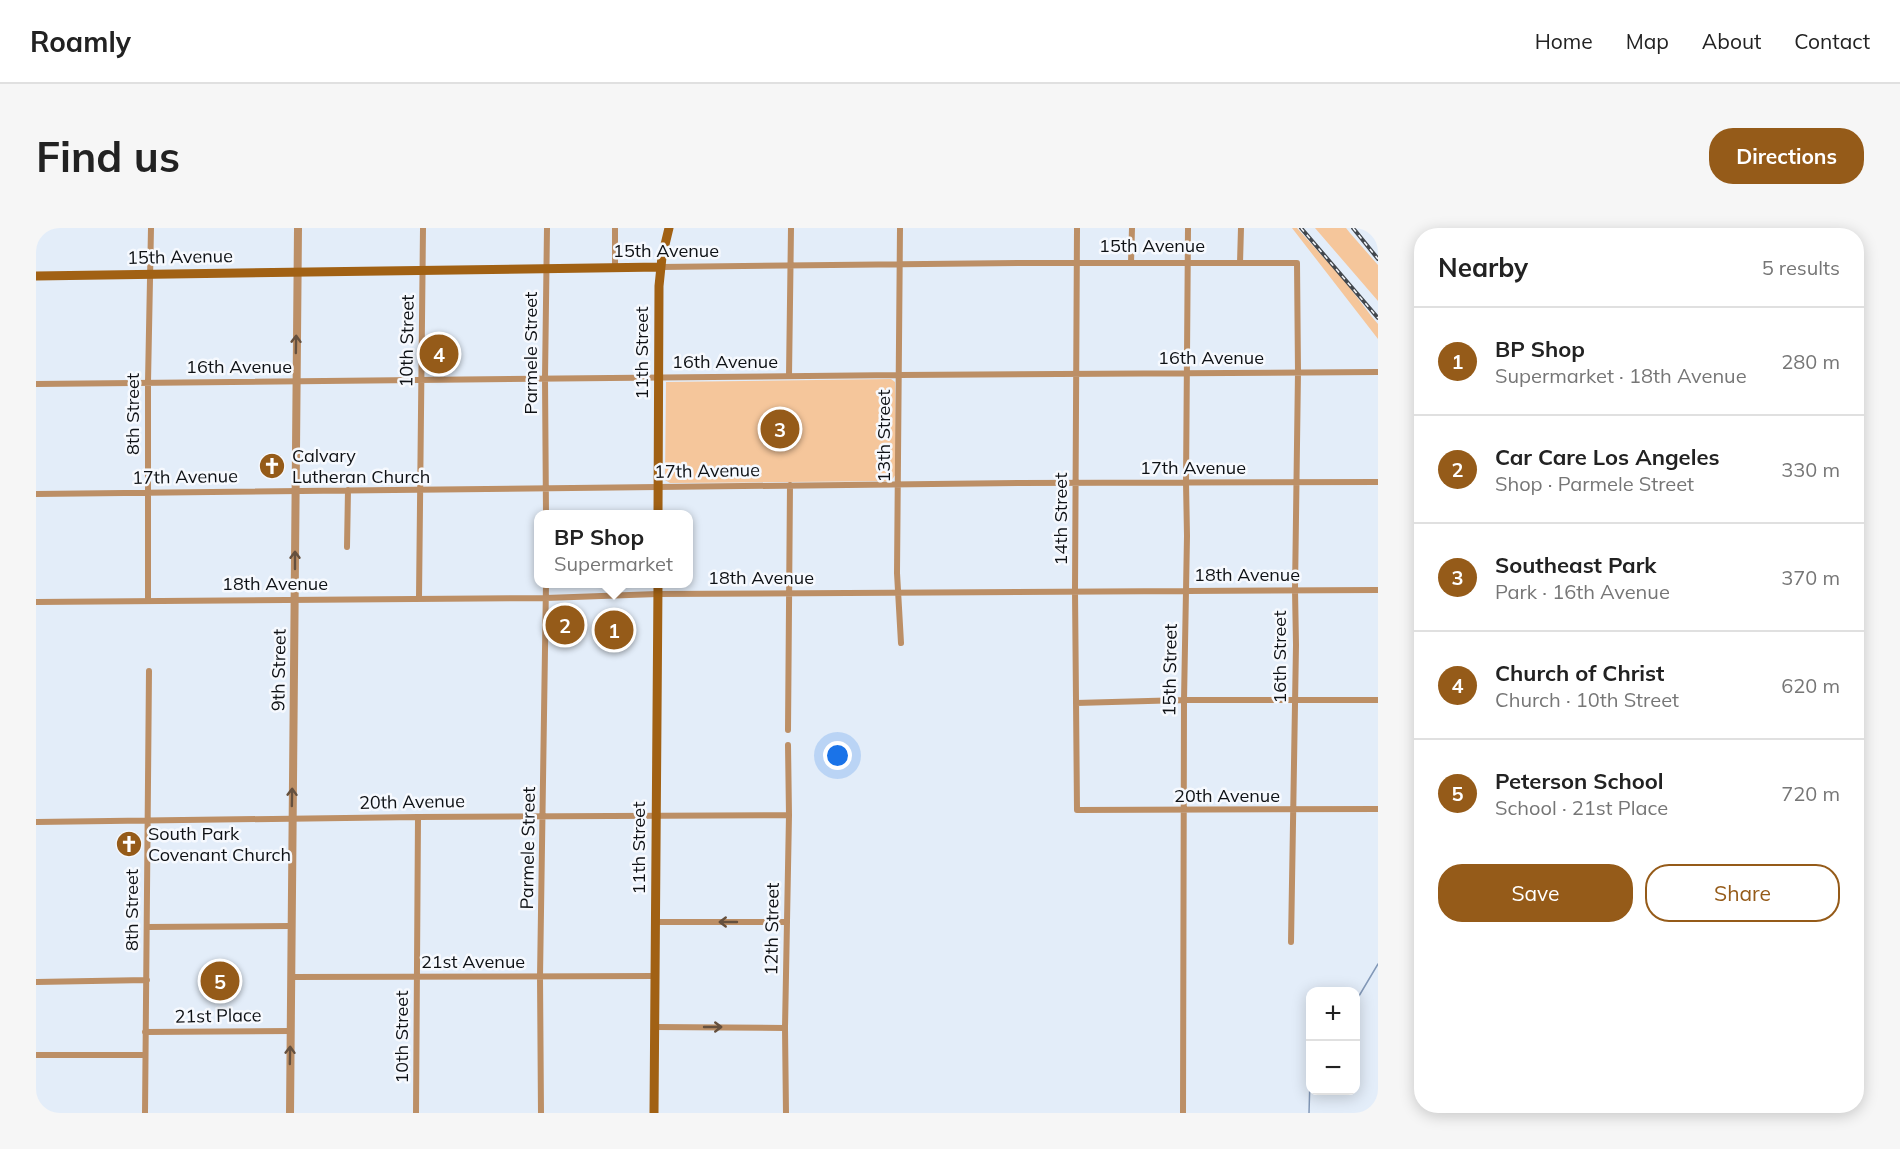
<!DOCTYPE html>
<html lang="en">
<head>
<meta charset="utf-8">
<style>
  body { margin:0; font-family:Mulish,sans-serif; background:#f6f6f6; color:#222 }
  .controls { position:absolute; right:18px; bottom:18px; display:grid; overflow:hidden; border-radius:12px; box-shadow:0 3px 15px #0003 }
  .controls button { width:54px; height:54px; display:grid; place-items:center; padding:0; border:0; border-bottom:2px solid #e0e0e0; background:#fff; color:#222; font:30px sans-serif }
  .you { position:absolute; left:802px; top:528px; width:21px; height:21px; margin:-15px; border:4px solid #fff; border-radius:50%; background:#1a73e8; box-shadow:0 0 0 9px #1a73e833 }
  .badge { display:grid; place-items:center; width:39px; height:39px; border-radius:50%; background:#955b19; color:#fff; font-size:20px; font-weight:700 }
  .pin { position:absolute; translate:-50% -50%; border:3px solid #fff; box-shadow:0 2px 6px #0006 }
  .popup { position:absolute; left:498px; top:282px; width:159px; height:78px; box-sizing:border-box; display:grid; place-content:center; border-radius:12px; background:#fff; filter:drop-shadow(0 2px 4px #0005); font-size:20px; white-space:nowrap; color:#767676 }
  .popup b { font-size:22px; color:#222 }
  .popup::after { content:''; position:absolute; left:50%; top:100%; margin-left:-12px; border:12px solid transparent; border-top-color:#fff }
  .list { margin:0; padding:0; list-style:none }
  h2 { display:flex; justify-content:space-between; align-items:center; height:78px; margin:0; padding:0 24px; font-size:26px }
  h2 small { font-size:20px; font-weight:400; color:#767676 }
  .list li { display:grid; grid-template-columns:39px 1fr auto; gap:18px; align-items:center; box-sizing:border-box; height:108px; padding:0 24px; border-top:2px solid #e0e0e0 }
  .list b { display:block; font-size:22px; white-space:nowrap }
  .list p { margin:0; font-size:20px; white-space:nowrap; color:#767676 }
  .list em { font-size:20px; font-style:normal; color:#767676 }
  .actions { display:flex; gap:12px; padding:18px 24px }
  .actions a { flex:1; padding:14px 0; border:2px solid #955b19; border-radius:24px; text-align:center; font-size:21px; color:#955b19 }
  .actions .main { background:#955b19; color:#fff }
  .map { position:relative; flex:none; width:1342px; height:885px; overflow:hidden; border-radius:24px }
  header { display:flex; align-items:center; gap:36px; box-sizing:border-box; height:84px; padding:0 30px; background:#fff; border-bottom:2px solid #e0e0e0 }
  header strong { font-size:28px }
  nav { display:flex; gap:33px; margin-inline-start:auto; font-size:21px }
  .intro { display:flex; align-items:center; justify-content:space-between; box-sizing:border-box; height:144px; padding:0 36px }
  h1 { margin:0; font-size:42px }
  .button { padding:15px 27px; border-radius:24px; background:#955b19; color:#fff; font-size:21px; font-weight:700 }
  main { display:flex; gap:36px; padding:0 36px }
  aside { flex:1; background:#fff; border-radius:24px; box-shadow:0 3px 15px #0003 }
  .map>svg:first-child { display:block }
</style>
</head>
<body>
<header>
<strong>Roamly</strong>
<nav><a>Home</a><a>Map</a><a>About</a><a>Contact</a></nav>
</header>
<div class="intro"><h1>Find us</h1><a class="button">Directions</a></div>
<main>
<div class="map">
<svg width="1342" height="885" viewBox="0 0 1342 885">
  <rect width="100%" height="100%" fill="#e3edf9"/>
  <path fill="#f5c69b" d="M1256,0H1261L1308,52L1336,89L1342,96V111Z
    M1279,0H1310L1314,5L1342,37V73Z
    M855,151L859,154L860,246L855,253L634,255L629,252L630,154Z"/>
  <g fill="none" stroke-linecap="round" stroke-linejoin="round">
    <path stroke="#8298b7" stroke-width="1.5" d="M1320,773L1342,736
      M1273,885L1274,851"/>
    <path stroke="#bc8f66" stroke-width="6" d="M579,0V39
      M864,0L861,345L865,415
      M1041,0L1039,363L1041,582L1342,581
      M1095,35L1096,0
      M1204,35L1205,0
      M625,39L984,35H1261L1262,144L1259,362L1260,417L1255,714
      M753,148L755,0
      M0,156L863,147L1342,144
      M0,266L983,255L1342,254
      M510,286L509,150L511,0
      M311,319L312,262
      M383,370L387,0
      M112,372V154L115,0
      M0,374L510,370L621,366L1342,362
      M1040,475L1148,472H1342
      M752,502L754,257
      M0,594L382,589L753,587
      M619,694H751
      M111,699L255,698
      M255,749L619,748
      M0,754L111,752
      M619,799L749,800
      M109,804L255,803
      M0,827H109
      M109,885L113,443
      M380,885L382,589
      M505,885L504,749L510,356
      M750,885L749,800L753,587L752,517
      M1147,885L1148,472L1151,308L1150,254L1152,0"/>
    <path stroke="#bc8f66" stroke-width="8" d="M254,885L262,0"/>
    <path stroke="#a16114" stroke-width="9" d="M0,48L625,39
      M622,286L623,58L626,29L633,0
      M618,885L622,356"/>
    <g stroke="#42474d" stroke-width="4">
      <path id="rail" d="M1265,0L1342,90
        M1317,0L1342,31"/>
    </g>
    <use href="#rail" stroke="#f6f9fe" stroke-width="1.5" stroke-dasharray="4.5" stroke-linecap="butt"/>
  </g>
  <defs><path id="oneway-shaft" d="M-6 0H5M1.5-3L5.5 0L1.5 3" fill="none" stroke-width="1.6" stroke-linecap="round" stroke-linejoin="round" transform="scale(1.5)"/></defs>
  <g stroke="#65503e">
    <use href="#oneway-shaft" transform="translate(260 116) rotate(-89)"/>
    <use href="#oneway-shaft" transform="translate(259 332) rotate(-90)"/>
    <use href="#oneway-shaft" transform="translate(256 569) rotate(-89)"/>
    <use href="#oneway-shaft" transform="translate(692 694) rotate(-180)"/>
    <use href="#oneway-shaft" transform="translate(677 799)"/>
    <use href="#oneway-shaft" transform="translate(254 827) rotate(-89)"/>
  </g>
  <defs>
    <g id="church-disc" transform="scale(1.35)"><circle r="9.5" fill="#955b19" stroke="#f6f9fe"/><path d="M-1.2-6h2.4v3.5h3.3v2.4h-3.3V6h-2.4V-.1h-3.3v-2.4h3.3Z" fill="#fff"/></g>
  </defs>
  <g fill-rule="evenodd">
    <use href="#church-disc" x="236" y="238"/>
    <use href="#church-disc" x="93" y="616"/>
  </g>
  <g text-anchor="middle" stroke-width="5" stroke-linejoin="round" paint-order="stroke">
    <g font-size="18" fill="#0e1115" stroke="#f6f9fe">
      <text x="1116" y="24">15th Avenue</text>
      <text x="630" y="29">15th Avenue</text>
      <text transform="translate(144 29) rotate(-1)" y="6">15th Avenue</text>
      <text transform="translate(371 113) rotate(-89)" y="6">10th Street</text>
      <text transform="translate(495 125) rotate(-90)" y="6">Parmele Street</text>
      <text transform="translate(606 125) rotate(-90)" y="6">11th Street</text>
      <text x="1175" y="136">16th Avenue</text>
      <text x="689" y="140">16th Avenue</text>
      <text x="203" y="145">16th Avenue</text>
      <text transform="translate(97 186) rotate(-90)" y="6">8th Street</text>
      <text transform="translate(848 208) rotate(-90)" y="6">13th Street</text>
      <text x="1157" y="246">17th Avenue</text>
      <text transform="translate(671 243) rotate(-1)" y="6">17th Avenue</text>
      <text transform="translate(149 249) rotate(-1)" y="6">17th Avenue</text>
      <text transform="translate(1025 291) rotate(-90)" y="6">14th Street</text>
      <text x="1211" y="353">18th Avenue</text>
      <text x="725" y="356">18th Avenue</text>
      <text x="239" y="362">18th Avenue</text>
      <text transform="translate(1244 429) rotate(-90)" y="6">16th Street</text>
      <text transform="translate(243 442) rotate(-89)" y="6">9th Street</text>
      <text transform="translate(1134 442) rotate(-89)" y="6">15th Street</text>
      <text x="1191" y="574">20th Avenue</text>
      <text transform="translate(376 574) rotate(-1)" y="6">20th Avenue</text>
      <text transform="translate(492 620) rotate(-89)" y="6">Parmele Street</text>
      <text transform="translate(603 620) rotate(-90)" y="6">11th Street</text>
      <text transform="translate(96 682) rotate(-90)" y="6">8th Street</text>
      <text transform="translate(736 701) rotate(-89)" y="6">12th Street</text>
      <text x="437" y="740">21st Avenue</text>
      <text transform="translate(182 788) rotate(-1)" y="6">21st Place</text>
      <text transform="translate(366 809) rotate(-90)" y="6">10th Street</text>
    </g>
    <g font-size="18" fill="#0e1115" stroke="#f6f9fe" text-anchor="start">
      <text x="256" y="234">Calvary<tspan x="256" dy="21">Lutheran Church</tspan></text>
      <text x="112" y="612">South Park<tspan x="112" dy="21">Covenant Church</tspan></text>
    </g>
  </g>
</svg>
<div class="controls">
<button>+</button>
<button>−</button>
</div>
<div class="you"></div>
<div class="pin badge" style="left:578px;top:402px">1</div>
<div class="popup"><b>BP Shop</b>Supermarket</div>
<div class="pin badge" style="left:529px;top:397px">2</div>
<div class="pin badge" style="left:744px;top:201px">3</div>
<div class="pin badge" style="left:403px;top:126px">4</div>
<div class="pin badge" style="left:184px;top:753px">5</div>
</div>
<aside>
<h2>Nearby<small>5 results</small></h2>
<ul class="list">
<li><span class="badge">1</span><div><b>BP Shop</b><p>Supermarket · 18th Avenue</p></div><em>280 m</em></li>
<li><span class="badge">2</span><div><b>Car Care Los Angeles</b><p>Shop · Parmele Street</p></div><em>330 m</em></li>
<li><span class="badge">3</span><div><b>Southeast Park</b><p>Park · 16th Avenue</p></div><em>370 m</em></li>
<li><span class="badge">4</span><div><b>Church of Christ</b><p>Church · 10th Street</p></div><em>620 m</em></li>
<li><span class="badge">5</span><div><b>Peterson School</b><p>School · 21st Place</p></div><em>720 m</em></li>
</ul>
<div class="actions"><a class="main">Save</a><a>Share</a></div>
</aside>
</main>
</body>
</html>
